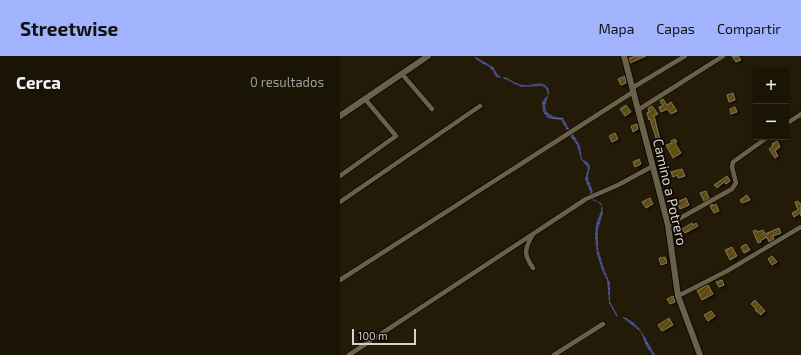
<!DOCTYPE html>
<html lang="es">
<head>
<meta charset="utf-8">
<style>
  body { margin:0; font-family:"Exo 2",sans-serif; background:#272113; color:#f1f3f6 }
  .controls { position:absolute; right:12px; top:12px; display:grid; overflow:hidden; border-radius:0px; box-shadow:0 1px 3px #0004 }
  .controls button { width:36px; height:36px; display:grid; place-items:center; padding:0; border:0; border-bottom:1px solid #383327; background:#1a1405; color:#f1f3f6; font:20px sans-serif }
  .scale { position:absolute; left:12px; bottom:10px; width:64px; box-sizing:border-box; padding-left:4px; border:2px solid #d6d1c5; border-top:0; font-size:11px; line-height:14px; white-space:nowrap; color:#d6d1c5; -webkit-text-stroke:3px #090602; paint-order:stroke }
  .list { margin:0; padding:0; list-style:none }
  h2 { display:flex; justify-content:space-between; align-items:center; height:52px; margin:0; padding:0 16px; font-size:17px }
  h2 small { font-size:13px; font-weight:400; color:#9f9e9a }
  .map { position:relative; flex:none; width:461px; height:299px; overflow:hidden }
  header { display:flex; align-items:center; gap:24px; box-sizing:border-box; height:56px; padding:0 20px; background:#a1b3fd; color:#111 }
  header strong { font-size:19px }
  nav { display:flex; gap:22px; margin-inline-start:auto; font-size:14px }
  main { display:flex }
  aside { flex:1; background:#1a1405 }
  .map>svg:first-child { display:block }
</style>
</head>
<body>
<header>
<strong>Streetwise</strong>
<nav><a>Mapa</a><a>Capas</a><a>Compartir</a></nav>
</header>
<main>
<aside>
<h2>Cerca<small>0 resultados</small></h2>
<ul class="list">
</ul>
</aside>
<div class="map">
<svg width="461" height="299" viewBox="0 0 461 299">
  <defs>
    <pattern id="water-rules" width="6" height="5" patternUnits="userSpaceOnUse"><rect width="6" height="5" fill="#3f4a84"/><path d="M0 2.5h6" fill="none" stroke="#5a6394"/></pattern>
    <pattern id="building-hatch" width="6" height="6" patternUnits="userSpaceOnUse"><rect width="6" height="6" fill="#5e4910"/><path d="M-1 1l2-2M0 6l6-6M5 7l2-2" fill="none" stroke="#746231"/></pattern>
    <filter id="shadow"><feDropShadow dx="2" dy="1.5" stdDeviation="1" flood-color="#0009"/></filter>
  </defs>
  <rect width="100%" height="100%" fill="#231b07"/>
  <path fill="url(#water-rules)" d="M134,0L153,11L157,18L161,21L160,22L156,21C151,6 141,11 134,0Z
    M164,21C170,23 177,29 184,29C191,30 199,25 205,29C217,37 196,51 211,59C214,61 219,61 223,62L229,73L227,74L221,64L208,62L203,56L202,46L208,39L206,32L202,30L181,31L163,22Z
    M233,78L240,90L242,103C255,110 248,112 248,122C249,128 253,132 253,138L250,139V135L245,123L248,112L241,103L237,89L230,80Z
    M253,143L261,147L262,150L263,157L258,173V193L265,216L270,227V246L278,260L277,261L269,247L267,224L262,214L257,198L255,182L256,168L261,155V149L258,146L252,144Z
    M283,261C300,266 307,286 315,299H313L306,290L301,276L282,261Z"/>
  <path fill="url(#building-hatch)" stroke="#80765f" filter="url(#shadow)" d="M297,0H306L290,7L289,2Z
    M392,0H398L401,4L396,6Z
    M285,20L286,27L281,29L278,23Z
    M393,37L395,44L389,46L387,39Z
    M323,43L327,49L331,46L337,55L331,58L327,53L321,56L319,51L323,50L320,45Z
    M286,49L291,56L285,60L280,53Z
    M312,50L318,58L314,60L320,84L317,85L310,63L309,64L307,57L309,56L308,52Z
    M395,51L397,56L391,58L390,53Z
    M297,68L298,73L293,76L291,70Z
    M275,77L278,83L272,86L269,80Z
    M335,83L337,86L335,87L341,97L333,102L326,89L332,87L331,85Z
    M437,85L440,91L435,95L438,100L435,102L429,93L433,90L432,88Z
    M299,103L301,108L295,111L293,106Z
    M342,113L345,120L338,122L337,119L333,121L331,116Z
    M387,120L390,125L386,128L384,126L377,132L374,129Z
    M366,135L369,142L364,145L360,137Z
    M407,139L410,144L402,147L400,144Z
    M310,142L313,148L306,152L302,146Z
    M346,142L349,149L340,153L337,146Z
    M458,145L460,148H461V160L460,157L454,161L452,157L458,154L455,146Z
    M372,148L373,150L376,148L379,155L374,157L370,150Z
    M352,167L353,169L356,167L358,170L345,177L342,173Z
    M439,172L441,177L433,180L434,183L429,186L427,181L421,184V186L418,187L413,175L416,174L417,176L423,174L425,178Z
    M406,188L410,194L404,197L401,191Z
    M392,191L397,200L390,204L385,194Z
    M432,200L437,206L432,209L428,203Z
    M325,201L327,207L321,209L319,202Z
    M382,224L384,229L379,231L376,226Z
    M368,229L373,238L362,244L357,234Z
    M333,240L335,246L330,248L327,243Z
    M415,244L425,255L421,259L415,254L416,253L411,248Z
    M371,255L375,260L368,265L364,259Z
    M329,262L333,269L322,275L318,269Z"/>
  <g fill="none" stroke-linecap="round" stroke-linejoin="round">
    <g stroke="#0c0600" stroke-width="6">
      <path id="street" d="M62,18L92,53
        M292,32L345,0
        M298,54L383,0
        M446,68L461,58
        M0,120L56,80L25,43
        M0,146L140,50
        M328,169L392,133L396,127L392,111L393,106L428,81
        M192,180C184,194 184,199 193,212
        M0,224L293,36
        M338,240L387,215L461,171
        M9,299L246,143L278,129L313,110
        M214,299L263,268"/>
    </g>
    <g stroke="#0c0600" stroke-width="8">
      <path id="secondary" d="M284,0L328,169L338,240L360,299
        M0,60L88,0"/>
    </g>
    <use href="#street" stroke="#6a614b" stroke-width="4.5"/>
    <use href="#secondary" stroke="#6a614b" stroke-width="6"/>
  </g>
  <g text-anchor="middle" stroke-width="3.5" stroke-linejoin="round" paint-order="stroke">
    <g font-size="14" fill="#d6d1c5" stroke="#090602">
      <text transform="translate(330 136) rotate(77)" y="5">Camino a Potrero</text>
    </g>
  </g>
</svg>
<div class="controls">
<button>+</button>
<button>−</button>
</div>
<div class="scale">100 m</div>
</div>
</main>
</body>
</html>
